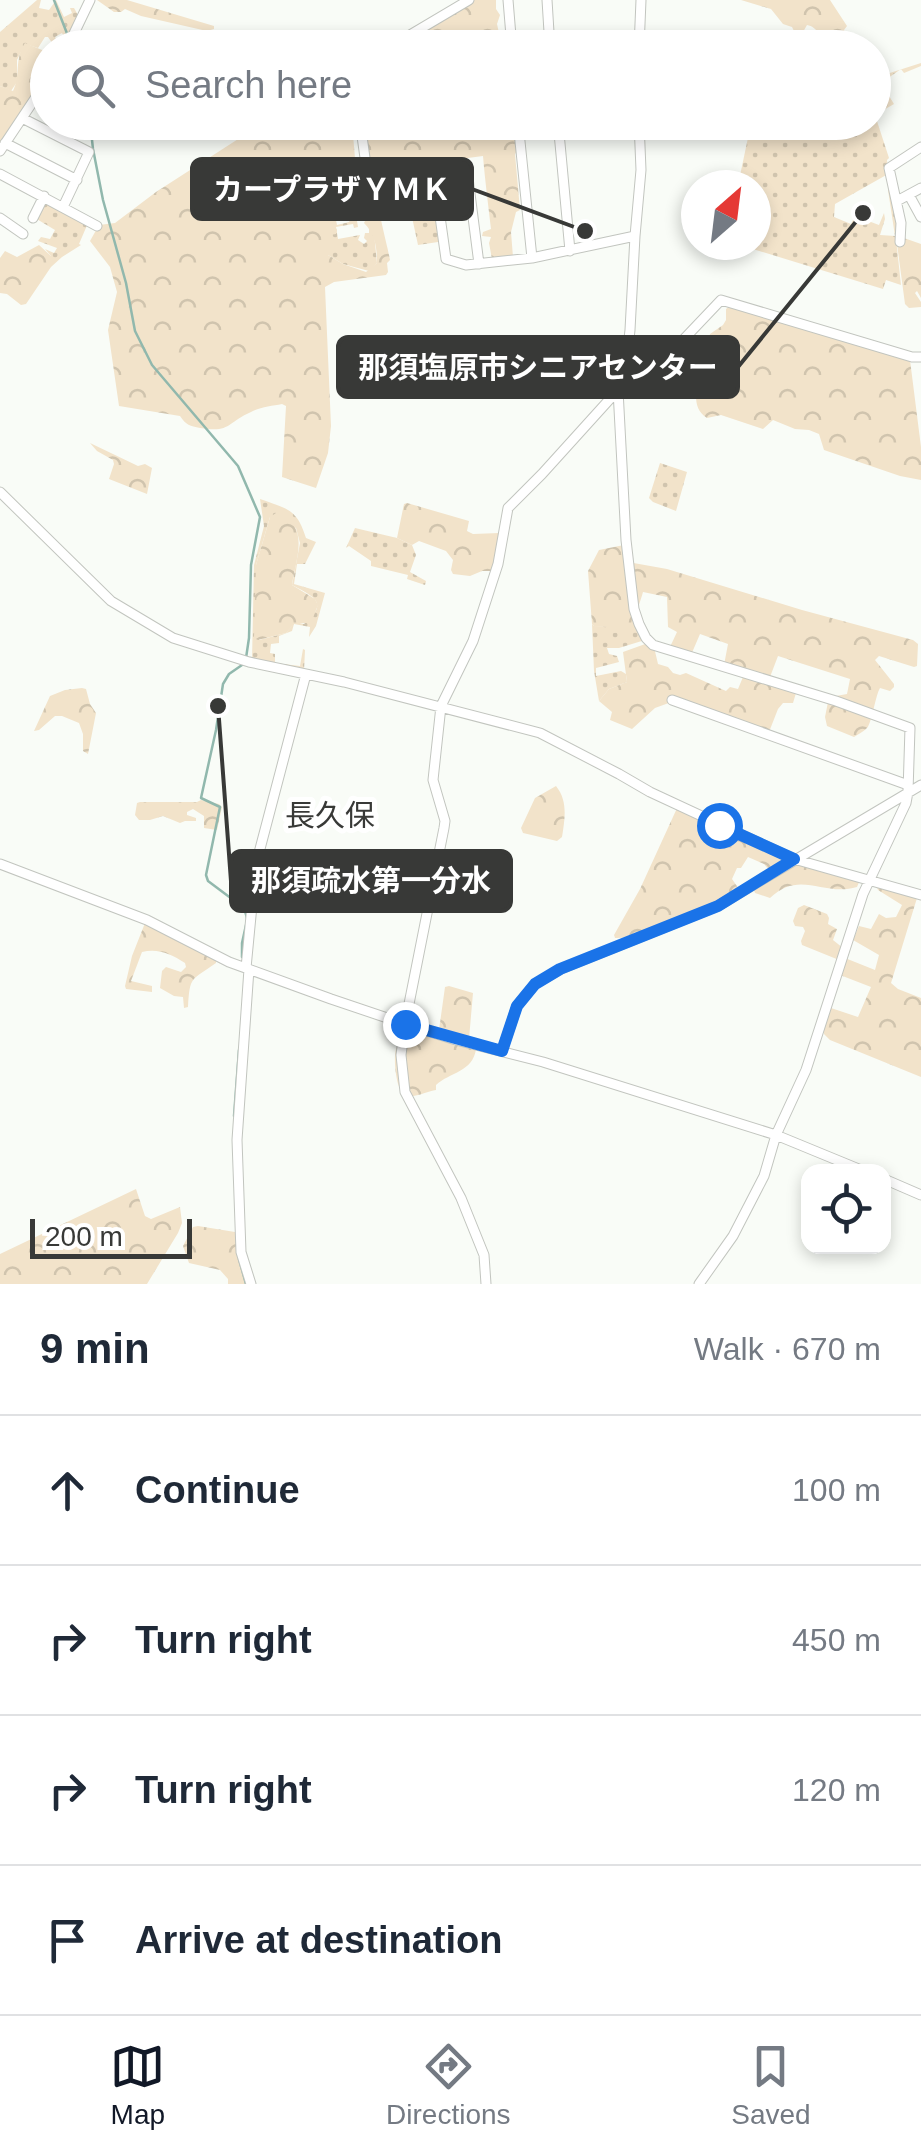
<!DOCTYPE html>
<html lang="en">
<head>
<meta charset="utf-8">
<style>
  body { margin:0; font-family:Helvetica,"Noto Sans JP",sans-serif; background:#f2f2f3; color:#1f2937 }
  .controls { position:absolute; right:30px; bottom:30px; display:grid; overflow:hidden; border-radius:20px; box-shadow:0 5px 15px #0003 }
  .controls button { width:90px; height:90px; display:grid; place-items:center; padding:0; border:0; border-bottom:2px solid #e0e1e3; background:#fff; color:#1f2937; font:50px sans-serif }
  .compass { position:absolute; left:681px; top:170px; width:90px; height:90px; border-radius:50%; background:#fff; box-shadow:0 5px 15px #0003; rotate:28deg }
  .scale { position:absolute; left:30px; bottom:25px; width:162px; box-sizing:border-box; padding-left:10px; border:5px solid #383937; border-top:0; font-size:28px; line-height:35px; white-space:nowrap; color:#383937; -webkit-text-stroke:8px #fff; paint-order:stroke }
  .stop { position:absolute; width:30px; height:30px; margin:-22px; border:8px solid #1a73e8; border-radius:50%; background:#fff }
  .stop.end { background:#1a73e8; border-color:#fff; box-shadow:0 2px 10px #0008 }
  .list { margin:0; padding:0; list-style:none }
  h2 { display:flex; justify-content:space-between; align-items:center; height:130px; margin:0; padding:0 40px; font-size:42px }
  h2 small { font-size:32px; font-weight:400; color:#747a83 }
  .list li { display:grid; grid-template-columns:65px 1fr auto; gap:30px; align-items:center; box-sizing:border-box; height:150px; padding:0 40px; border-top:2px solid #e0e1e3 }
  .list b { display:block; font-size:38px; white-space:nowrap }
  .list em { font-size:32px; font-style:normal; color:#747a83 }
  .icon { flex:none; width:55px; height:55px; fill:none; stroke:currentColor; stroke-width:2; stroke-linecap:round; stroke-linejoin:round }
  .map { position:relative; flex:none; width:921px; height:1284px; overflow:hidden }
  .search { position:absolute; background:#fff; box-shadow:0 5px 15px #0003; left:30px; right:30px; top:30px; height:110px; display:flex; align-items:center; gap:25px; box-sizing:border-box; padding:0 35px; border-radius:55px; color:#747a83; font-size:38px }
  .sheet { height:730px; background:#fff }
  nav { display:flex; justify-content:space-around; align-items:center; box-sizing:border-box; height:140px; border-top:2px solid #e0e1e3; background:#fff; font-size:28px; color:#747a83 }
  nav a { display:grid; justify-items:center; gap:5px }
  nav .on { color:#111827 }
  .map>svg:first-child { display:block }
</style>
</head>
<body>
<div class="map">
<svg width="921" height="1284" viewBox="0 0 921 1284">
  <defs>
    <pattern id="grass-dots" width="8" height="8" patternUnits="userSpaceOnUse" patternTransform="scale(2.5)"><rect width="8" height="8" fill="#f2e3ca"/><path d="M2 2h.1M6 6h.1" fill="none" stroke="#d0c4ae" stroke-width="1.8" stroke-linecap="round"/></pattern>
    <pattern id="forest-crowns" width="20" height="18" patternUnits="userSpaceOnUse" patternTransform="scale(2.5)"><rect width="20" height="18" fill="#f2e3ca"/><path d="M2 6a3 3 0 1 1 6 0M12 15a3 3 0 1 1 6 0" fill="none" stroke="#d0c4ae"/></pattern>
  </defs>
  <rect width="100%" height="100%" fill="#f9fcf7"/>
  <path fill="url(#grass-dots)" fill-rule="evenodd" d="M37,0H41L39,8L49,10L56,0L64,17L72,13L70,8H74L78,15L66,40L62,33L55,37L59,45L66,42L63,47H55L48,37H45L38,48L25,44L17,60V82L11,91L0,86V32Z
    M921,63V66L904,73L901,69L881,83L894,104L875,115L889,158L887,160L888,174L835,204L834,217L851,224L855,216L879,225L884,213L885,219L880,235L895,236L888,190L891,188L899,237L896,239L901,285L886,280L883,289L740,245L757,246V242L756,185H738L749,133L783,140L784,123L874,122V100L879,105L884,99L879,94L880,87L874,85V78Z
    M351,181L352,189H348L347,185L324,188L328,215L331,214L332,220H336L337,225L349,222L353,215H356L358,227L354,228L353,224L336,227L338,239L360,235L358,240L364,244L367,241L364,238L365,233H369V228L374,233L377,263L369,271L343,264L328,255L318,186Z
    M430,183L439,240L438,242L418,245L410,208L381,214L378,203L382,207L400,204L402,190L405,200L418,198L417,185Z
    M44,200L88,223L79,244L81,245L62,257L51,267V256L45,249L54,253L57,248L38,241L41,237L50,239L55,230L35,218Z
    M660,463L687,472L676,511L653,502L649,498Z
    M260,499C288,509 297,509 306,538L316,542L305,564H297L294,584L325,593L316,626L309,637L310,627L294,624L292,631L279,636V643L271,644L270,653L275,654V663L300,666L303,649L305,650L304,671L252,660L254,565L264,526ZM270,517L296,528L300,543L292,585C315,597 329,603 304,624L295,622L286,633L259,640L256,565Z
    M355,528L397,538L412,545L416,555L410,572L426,581L425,585L407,579L408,575L371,566V561L349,546L346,548Z
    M592,624L594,626L636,627L645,640L619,648H607L609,654L617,656L619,662L596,668V676L621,671L626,674L627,682L609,689L599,701L594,671Z"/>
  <path fill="url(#forest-crowns)" d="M97,0H127L214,26V29L207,31L141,16L125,9L121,12H114Z
    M463,0H496V9L500,15L497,24L502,47L383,48Z
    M741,0H830L847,26L844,30L848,39V44L853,47H840L834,39C817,37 818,27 807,25L803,32L795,33L792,27L783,24L771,9Z
    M25,43L47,52V72L0,145V86L13,91C21,75 14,59 25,43Z
    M263,123H352L356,170L352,174L318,178L317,180L322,212L330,217L337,230L336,234L330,235L328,255L343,264L366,272L377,263C377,247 375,234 364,223L366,219L372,217L367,200L369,189L362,181L369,168L363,123H522L520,148L515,154L520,210L516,212L511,232L513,257L492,259L489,243L491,237L482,236L483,232L491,229C488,203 485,180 483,156L392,168C385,173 379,178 378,187C375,204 387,242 390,260L387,263L388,272L386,275L334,282L325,287L331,426L328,453L316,488L282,477L286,406L282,404C272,406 260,407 251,412C226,423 231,433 200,428C190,426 186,425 180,416L119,406L108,330L117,292L110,267L90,241L99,225L115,223L156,192Z
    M904,238L921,244V298L917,291L915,293L921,302V307L909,308L905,304L897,244Z
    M39,245L51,256V267L26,304L21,305L7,294L0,293V258L5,251L17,257Z
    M732,304L910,360L921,447V480L900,476L824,450L819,434L809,430L795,429L773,420L763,429L721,415L707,418C698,412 696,405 696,395C671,376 651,374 624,386L632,342C648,347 678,351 691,358L707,347L710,334L723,325L726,320V309Z
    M90,443L138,466L145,464L152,468L147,494L109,479L114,464L113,460L97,451Z
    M407,503L469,521L467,531L473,534L499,533L501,535L492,571H482L470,576L453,574L451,570L453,560L446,551L419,541L412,545L397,538L404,504Z
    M279,511C310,529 296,557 292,585L315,599L318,605L311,623H295L286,633L258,640L254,638L256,565L270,517Z
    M624,545L628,562L667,569L802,610L913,640L918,644L917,666L914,667L879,656L875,660L894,684V687L890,691L880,688L879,690C875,699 871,724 867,728C863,732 858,734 854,737L827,726L825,717L828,702L836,696L847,694L850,679L778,656L770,677L724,665L728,644L700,634L691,655L670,647L677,632L668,627L667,597L643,592C640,604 634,614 637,627L614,633L610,632L608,627L594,626L592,624L588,571L599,550Z
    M648,643L654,647L658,664L668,667L673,673L680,675L686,673L726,691L730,687L738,689L743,677L796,693L793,703H783L778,709L769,732L677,700L655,708L632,729L610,720L612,712L599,701L609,689L627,682L623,652Z
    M82,688L86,689L90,704L96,713L88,754L83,751V734L79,723L62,716H55L39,730L34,731L50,696L65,690Z
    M556,786C568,801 565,818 562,837L557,841L523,833L521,828L535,798Z
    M201,800L219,804L222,807L217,830L204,828V816L193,809L187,812V815L196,818V821H185L180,823L163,816L150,820H139L135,815L137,803L140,802H197Z
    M678,806L786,859L768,869L764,864L748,857L741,868H737L732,879L739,889C711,905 646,939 615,938L614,935L640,889Z
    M800,860L860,880L857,887C823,897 800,869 770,898L755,893L754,890Z
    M876,885L917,898L891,983L898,989L921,998V1077L830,1040L824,1034L823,1025L828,1007L858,1017L871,987L840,975L845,958L875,970L879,955L853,940L859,926L871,929L879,914L886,918L896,917L902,905L878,890Z
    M804,905L827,914L829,918L828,924L837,929L833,940L843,948L839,960L802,945L801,941L805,931L803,927L795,926L793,921L798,908Z
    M145,923L216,960V963C191,981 190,975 188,1007L184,1008L183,997L174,996L160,988L162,971L166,967L181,972L186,967L185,963C171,954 158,948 142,952L131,981L152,986V992L126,989L125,986L132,956Z
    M449,986L473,993L469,1039L439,1030L445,987Z
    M408,1028L476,1049C473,1072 450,1072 436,1085V1090C428,1091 413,1099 405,1095C396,1091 393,1058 396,1049C399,1042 404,1035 408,1028Z
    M136,1189L145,1216L151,1219L180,1207L182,1223L178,1233L147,1284H0V1254Z
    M198,1226L235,1232L239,1239L247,1284H228V1279L220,1270L189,1263L183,1246L193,1227Z"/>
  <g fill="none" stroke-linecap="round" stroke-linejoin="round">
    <path stroke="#91b8ad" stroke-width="2.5" d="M54,0L68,36
      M90,122L93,149L103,200L126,283L135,331L152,365L238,466L260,517L251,565L249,638L246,658
      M242,665L229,674L223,684L216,730L201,798L220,807L206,875L208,881L244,908L247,918
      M242,957V943L246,925
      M234,1116L239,1050
      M239,1259L246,1284"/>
    <g stroke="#c2c5bf" stroke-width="11">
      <path id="minor" d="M508,0L512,48
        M547,0L550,48
        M67,48L90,0
        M388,48L469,0
        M639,48L641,0
        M22,118L89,152L63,207
        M360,122L366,165
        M518,122L532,258
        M558,122L570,251
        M639,122L641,170L635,236L630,330L627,356L618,390L626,540L634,609L639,624L646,638L653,645L836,701L910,728L908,792L906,803L863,894L806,1070L776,1135L764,1176L733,1236L699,1284
        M5,143L77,180
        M0,151L48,79
        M0,174L97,226
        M909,195L921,217
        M897,201L921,188
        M0,218L23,234
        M33,218L44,196
        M900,242L901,223L889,168L921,147
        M479,264L468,178L435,181L446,259L466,265L532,258L635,236
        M0,492L111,601L173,638L249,662L344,682L540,733L619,774L650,792L794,859L921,895
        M672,700L908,785
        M0,864L147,920L229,962L331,999L405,1024L456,1040L543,1062L776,1135L866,1172
        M246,968L256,864L306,674
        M249,969L237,1140L241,1252L251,1284
        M502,1051L517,1006L535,984L561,969L718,906L921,785
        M884,1179L921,1195
        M486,1284L484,1255L461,1198L405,1092L401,1055L405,1024L444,828L445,821L433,780L441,706L473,641L498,564L508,508L542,474L618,390L663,361L721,300L912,357H921"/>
    </g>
    <use href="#minor" stroke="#fff" stroke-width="9"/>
  </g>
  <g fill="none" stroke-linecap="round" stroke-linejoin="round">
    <path stroke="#1a73e8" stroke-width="12" d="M405,1024L502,1051L517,1006L535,984L560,969L718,906L794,859L719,825"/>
  </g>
  <g text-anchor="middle" stroke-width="10" stroke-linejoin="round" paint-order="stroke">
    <g font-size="30" fill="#383937" stroke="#fff">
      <text x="330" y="826">長久保</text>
    </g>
  </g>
  <path fill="none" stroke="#383937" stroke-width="4" d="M585 231L472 189M863 213L738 367M218 706L231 881"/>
  <g fill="#383937" stroke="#fff" stroke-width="4">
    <circle cx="585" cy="231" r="10"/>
    <circle cx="863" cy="213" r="10"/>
    <circle cx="218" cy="706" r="10"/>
  </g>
  <g fill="#383937" stroke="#383937" stroke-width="4">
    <rect x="192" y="159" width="280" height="60" rx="10"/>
    <rect x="338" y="337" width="400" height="60" rx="10"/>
    <rect x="231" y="851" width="280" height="60" rx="10"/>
  </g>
  <g font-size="30" text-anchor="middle" font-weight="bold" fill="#fff">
    <text x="332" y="200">カープラザＹＭＫ</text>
    <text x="538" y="378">那須塩原市シニアセンター</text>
    <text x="371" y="891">那須疏水第一分水</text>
  </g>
</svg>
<div class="controls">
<button><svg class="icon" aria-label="locate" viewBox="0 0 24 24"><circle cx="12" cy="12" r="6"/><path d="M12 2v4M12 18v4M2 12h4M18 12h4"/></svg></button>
</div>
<svg class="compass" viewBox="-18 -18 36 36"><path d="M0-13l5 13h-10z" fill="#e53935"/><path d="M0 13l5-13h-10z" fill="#747a83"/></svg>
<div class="scale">200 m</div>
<div class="stop" style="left:719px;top:825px"></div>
<div class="stop end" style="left:405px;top:1024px"></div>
<div class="search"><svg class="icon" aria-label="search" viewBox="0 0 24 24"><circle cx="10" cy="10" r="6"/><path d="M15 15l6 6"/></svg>Search here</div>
</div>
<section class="sheet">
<h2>9 min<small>Walk · 670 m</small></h2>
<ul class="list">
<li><svg class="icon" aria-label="ahead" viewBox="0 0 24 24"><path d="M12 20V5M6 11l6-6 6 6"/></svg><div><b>Continue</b></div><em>100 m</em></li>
<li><svg class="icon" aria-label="right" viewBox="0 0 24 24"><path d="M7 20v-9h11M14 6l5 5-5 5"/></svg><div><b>Turn right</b></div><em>450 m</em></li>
<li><svg class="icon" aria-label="right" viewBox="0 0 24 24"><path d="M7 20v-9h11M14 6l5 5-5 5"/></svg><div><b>Turn right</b></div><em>120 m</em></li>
<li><svg class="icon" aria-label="arrive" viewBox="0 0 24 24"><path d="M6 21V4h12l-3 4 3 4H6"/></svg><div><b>Arrive at destination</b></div></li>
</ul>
</section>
<nav>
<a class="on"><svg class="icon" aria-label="map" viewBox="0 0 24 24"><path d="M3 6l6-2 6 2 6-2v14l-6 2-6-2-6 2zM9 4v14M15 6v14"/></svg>Map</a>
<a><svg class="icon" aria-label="directions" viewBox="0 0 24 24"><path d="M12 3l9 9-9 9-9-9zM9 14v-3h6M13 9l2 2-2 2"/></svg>Directions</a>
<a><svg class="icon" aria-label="saved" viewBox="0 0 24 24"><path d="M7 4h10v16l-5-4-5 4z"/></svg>Saved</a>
</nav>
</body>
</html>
